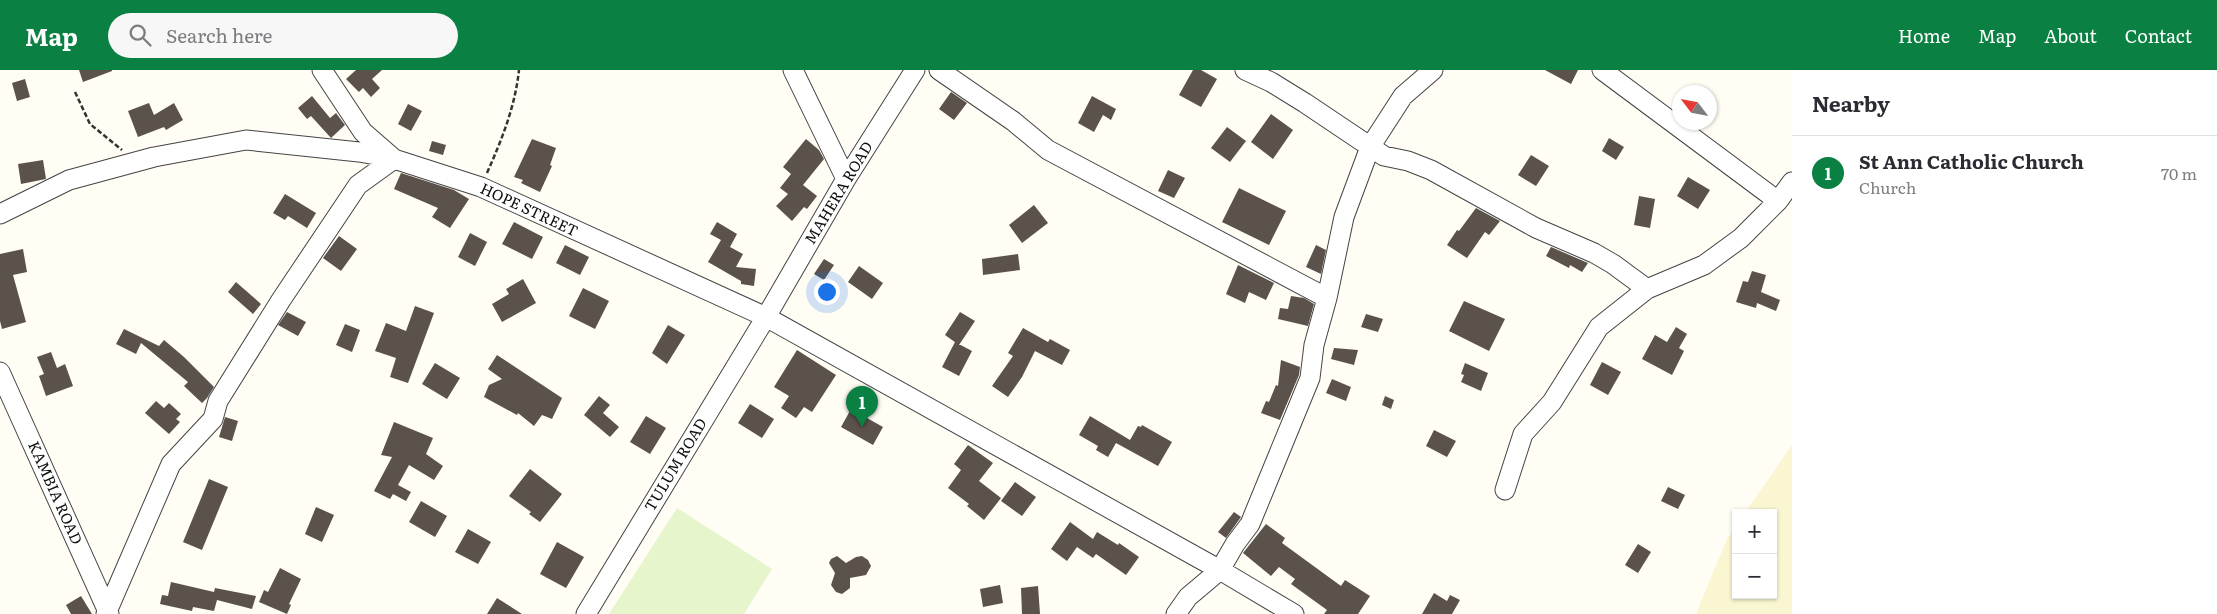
<!DOCTYPE html>
<html lang="en">
<head>
<meta charset="utf-8">
<style>
  body { margin:0; font-family:Literata,serif; background:#f7f7f7; color:#2b2b33 }
  .controls { position:absolute; right:15px; bottom:15px; display:grid; overflow:hidden; border-radius:0px; box-shadow:0 1px 4px #0004 }
  .controls button { width:45px; height:45px; display:grid; place-items:center; padding:0; border:0; border-bottom:1px solid #e1e1e2; background:#fff; color:#2b2b33; font:25px sans-serif }
  .compass { position:absolute; left:1672px; top:15px; width:45px; height:45px; border-radius:50%; background:#fff; box-shadow:0 1px 4px #0004; rotate:302deg }
  .you { position:absolute; left:826px; top:221px; width:18px; height:18px; margin:-12px; border:4px solid #fff; border-radius:50%; background:#1a73e8; box-shadow:0 0 0 8px #1a73e833 }
  .badge { display:grid; place-items:center; width:32px; height:32px; border-radius:50%; background:#0b8043; color:#fff; font-size:16px; font-weight:700 }
  .pin { position:absolute; translate:-50% -41px; filter:drop-shadow(0 1px 2px #0008) }
  .pin::after { content:''; position:absolute; top:26px; width:18px; height:15px; background:inherit; clip-path:polygon(0 0,100% 0,50% 100%) }
  .list { margin:0; padding:0; list-style:none }
  h2 { display:flex; justify-content:space-between; align-items:center; height:65px; margin:0; padding:0 20px; font-size:21px }
  h2 small { font-size:16px; font-weight:400; color:#7c7c81 }
  .list li { display:grid; grid-template-columns:32px 1fr auto; gap:15px; align-items:center; box-sizing:border-box; height:75px; padding:0 20px; border-top:1px solid #e1e1e2 }
  .list b { display:block; font-size:19px; white-space:nowrap }
  .list p { margin:0; font-size:16px; white-space:nowrap; color:#7c7c81 }
  .list em { font-size:16px; font-style:normal; color:#7c7c81 }
  .icon { flex:none; width:28px; height:28px; fill:none; stroke:currentColor; stroke-width:2; stroke-linecap:round; stroke-linejoin:round }
  .map { position:relative; flex:none; width:1792px; height:544px; overflow:hidden }
  header { display:flex; align-items:center; gap:30px; box-sizing:border-box; height:70px; padding:0 25px; background:#0b8043; color:#fff }
  header strong { font-size:24px }
  nav { display:flex; gap:28px; margin-inline-start:auto; font-size:18px }
  .search { width:350px; height:45px; background:#f7f7f7; display:flex; align-items:center; gap:12px; box-sizing:border-box; padding:0 18px; border-radius:28px; color:#7c7c81; font-size:19px }
  main { display:flex }
  aside { flex:1; background:#fff }
  .map>svg:first-child { display:block }
</style>
</head>
<body>
<header>
<strong>Map</strong>
<div class="search"><svg class="icon" aria-label="search" viewBox="0 0 24 24"><circle cx="10" cy="10" r="6"/><path d="M15 15l6 6"/></svg>Search here</div>
<nav><a>Home</a><a>Map</a><a>About</a><a>Contact</a></nav>
</header>
<main>
<div class="map">
<svg width="1792" height="544" viewBox="0 0 1792 544">
  <rect width="100%" height="100%" fill="#fffdf4"/>
  <path fill="#f9f6d1" d="M1792,375V544H1696L1727,469L1736,457V525H1773V443H1745Z"/>
  <path fill="#e6f5cb" d="M677,438L772,499L744,544H609Z"/>
  <path fill="#5b524c" d="M79,0H112V1L83,12Z
    M356,0H382L372,9L380,18L371,27L363,18L359,22L346,9Z
    M1193,0H1201L1217,9L1201,37L1179,25Z
    M1545,0H1578L1571,14Z
    M25,9L30,27L17,31L12,13Z
    M951,22L967,33L954,50L939,39Z
    M312,26L330,48L336,43L345,55L331,68L311,46L307,49L298,38Z
    M1092,26L1116,39L1111,50L1103,45L1094,62L1078,53Z
    M149,33L154,45L174,33L183,50L166,60L164,57L138,67L128,41Z
    M408,34L422,41L411,61L398,54Z
    M1271,44L1293,60L1273,89L1251,72Z
    M1227,57L1246,71L1230,92L1211,78Z
    M1609,68L1624,77L1616,90L1602,81Z
    M532,69L556,78L550,95L552,96L540,122L521,113L523,110L514,107Z
    M806,69L819,80L824,89L803,115L817,126L807,139L804,137L792,151L776,136L788,124L780,118L791,104L783,97Z
    M432,71L446,75L443,85L429,81Z
    M1531,85L1549,96L1536,116L1518,105Z
    M43,90L46,109L21,114L18,94Z
    M1168,100L1185,108L1174,128L1158,121Z
    M401,103L454,120L469,129L450,158L432,147L438,138L394,119Z
    M1688,107L1710,120L1698,139L1677,126Z
    M1239,118L1286,141L1269,175L1222,152Z
    M285,124L316,143L307,158L288,146L285,150L273,143Z
    M1639,126L1655,129L1650,158L1634,155Z
    M1034,135L1048,153L1022,173L1009,155Z
    M1476,138L1500,151L1489,165L1485,162L1467,188L1447,175L1457,160L1459,161Z
    M514,152L543,167L532,189L502,174Z
    M717,152L737,164L730,177L743,184L736,197L756,199L754,216L741,214V211L708,192L721,170L710,164Z
    M470,163L487,172L475,196L458,187Z
    M339,166L357,179L341,201L323,188Z
    M565,175L589,187L580,205L556,193Z
    M1316,175L1326,180L1321,204L1306,197Z
    M1551,177L1588,193L1582,202L1570,195L1569,198L1546,186Z
    M23,179L27,202L13,205L26,252L2,259L0,251V184Z
    M1018,184L1020,200L983,205L982,189Z
    M824,189L834,195L824,210L814,204Z
    M1238,195L1274,213L1266,230L1249,222L1245,233L1226,224Z
    M859,196L883,213L872,229L848,212Z
    M1752,201L1766,205L1761,222L1780,230L1776,241L1757,233L1756,238L1736,232L1743,211L1748,212Z
    M523,209L536,233L502,252L492,234L509,224L506,219Z
    M236,212L261,234L253,244L228,222Z
    M583,218L609,231L595,259L569,246Z
    M1291,226L1304,228L1314,234L1308,256L1278,249L1280,238L1288,239Z
    M1464,231L1505,249L1489,281L1449,261Z
    M415,236L434,243L408,313L390,307L396,288L375,281L386,253L406,261Z
    M287,242L306,252L298,266L278,255Z
    M960,242L975,251L959,275L945,265Z
    M1366,244L1383,249L1378,262L1361,257Z
    M345,254L360,260L352,282L336,275Z
    M668,255L685,265L667,294L652,283Z
    M1676,257L1687,264L1679,278L1684,281L1672,305L1642,289L1655,265L1667,272Z
    M1023,258L1048,272L1050,269L1070,280L1062,295L1035,281L1022,307L1008,327L992,316L1013,286L1008,283Z
    M124,259L159,276L164,270L184,287L214,317L207,328L202,333L184,316L188,312L141,273L136,284L116,274Z
    M955,272L972,281L959,306L942,297Z
    M1334,278L1358,280L1354,295L1331,289Z
    M797,280L836,305L812,342L804,337L796,348L781,338L789,326L774,317Z
    M51,282L57,298L65,294L73,316L46,326L39,306L44,304L37,287Z
    M497,285L562,328L552,349L542,345L534,356L518,343L517,345L484,327L489,315L502,309L488,299Z
    M1281,290L1300,297L1299,305L1280,350L1261,343L1266,331L1269,332L1276,315L1278,316Z
    M1602,292L1621,302L1608,325L1590,315Z
    M435,293L460,308L447,329L422,314Z
    M1465,293L1488,303L1481,321L1461,312L1464,305L1461,304Z
    M1332,309L1351,317L1346,331L1326,323Z
    M599,326L610,335L603,343L619,357L610,367L584,345Z
    M1385,326L1394,330L1391,339L1382,335Z
    M156,331L164,338L169,333L181,344L176,349L180,352L169,364L145,343Z
    M750,334L774,349L762,368L738,353Z
    M851,339L883,357L873,375L841,357Z
    M646,346L666,358L650,384L630,372Z
    M1090,346L1130,370L1138,356L1141,357L1142,355L1172,372L1158,396L1116,373L1108,387L1096,380L1098,376L1079,365Z
    M225,347L238,351L232,371L219,367Z
    M394,352L433,368L426,384L443,396L434,410L409,395L398,415L411,422L406,431L393,424L390,429L374,421L392,387L381,385Z
    M1434,360L1456,371L1447,387L1426,376Z
    M968,375L993,393L979,411L1001,428L984,450L967,436L969,434L948,418L961,400L954,394Z
    M530,399L562,424L540,452L529,444L531,442L509,426Z
    M209,409L228,417L202,480L183,472Z
    M1015,412L1036,427L1022,446L1001,431Z
    M1668,417L1685,425L1678,439L1661,431Z
    M421,431L447,446L435,467L409,452Z
    M316,437L334,445L322,472L305,464Z
    M1234,442L1241,447L1226,468L1218,462Z
    M1070,452L1093,469L1097,462L1118,475L1119,473L1139,487L1126,505L1096,484L1093,488L1077,477L1067,491L1051,479Z
    M1266,454L1285,468L1282,473L1341,516L1345,510L1370,526L1358,544H1324L1327,540L1291,514L1295,509L1279,497L1271,506L1243,483Z
    M468,459L491,472L478,494L455,482Z
    M557,472L584,487L566,518L540,504Z
    M1638,474L1651,482L1638,503L1625,495Z
    M837,486L846,493L856,487L862,486L868,490L871,496L866,505L850,508V518L842,524L836,522L831,515L835,503L829,493L831,489Z
    M280,498L301,509L289,534L291,535L287,544L259,532L264,520L268,522Z
    M171,512L214,522L215,518L256,526L252,539L217,530L214,541L193,537L192,541L160,534L162,525L168,526Z
    M1000,515L1003,533L983,537L980,519Z
    M1038,516L1040,544H1022L1021,518Z
    M1434,523L1447,531L1450,525L1460,530L1452,544H1422Z
    M81,526L92,544H71L66,535Z
    M497,528L522,544H487Z"/>
  <g fill="none" stroke-linecap="round" stroke-linejoin="round">
    <g stroke="#444" stroke-width="21">
      <path id="minor" d="M322,0L363,62L394,89L481,117L766,247L1220,500L1294,544
        M793,0L846,109
        M939,0L1013,51L1048,80L1327,228
        M1245,0L1271,12L1305,33L1384,86L1408,91L1431,100L1536,158L1594,183L1613,194L1647,219
        M1602,0L1778,131
        M0,144L69,110L154,87L246,70L359,82L393,88
        M0,302L109,544
        M1505,420L1523,364L1552,332L1599,257L1647,219L1704,195L1741,168L1778,131L1792,112
        M106,544L171,394L213,349L218,331L281,230L358,115L394,89
        M586,544L766,247L846,109L915,0
        M1176,544L1188,527L1220,500L1235,474L1250,454L1310,308L1314,275L1327,228L1344,147L1370,77L1403,26L1433,0"/>
    </g>
    <path stroke="#333" stroke-width="2.5" stroke-dasharray="5 2.5" stroke-linecap="butt" d="M75,22L90,54L122,80
      M487,103C502,69 515,37 519,0"/>
    <use href="#minor" stroke="#fff" stroke-width="19"/>
  </g>
  <g text-anchor="middle" stroke-width="5" stroke-linejoin="round" paint-order="stroke">
    <g font-size="15" fill="#111" stroke="#fff">
      <text transform="translate(839 123) rotate(-59)" y="5">MAHERA ROAD</text>
      <text transform="translate(529 140) rotate(25)" y="5">HOPE STREET</text>
      <text transform="translate(676 395) rotate(-59)" y="5">TULUM ROAD</text>
      <text transform="translate(55 423) rotate(66)" y="5">KAMBIA ROAD</text>
    </g>
  </g>
</svg>
<div class="controls">
<button>+</button>
<button>−</button>
</div>
<svg class="compass" viewBox="-18 -18 36 36"><path d="M0-13l5 13h-10z" fill="#e53935"/><path d="M0 13l5-13h-10z" fill="#7c7c81"/></svg>
<div class="you"></div>
<div class="pin badge" style="left:862px;top:357px">1</div>
</div>
<aside>
<h2>Nearby<small></small></h2>
<ul class="list">
<li><span class="badge">1</span><div><b>St Ann Catholic Church</b><p>Church</p></div><em>70 m</em></li>
</ul>
</aside>
</main>
</body>
</html>
